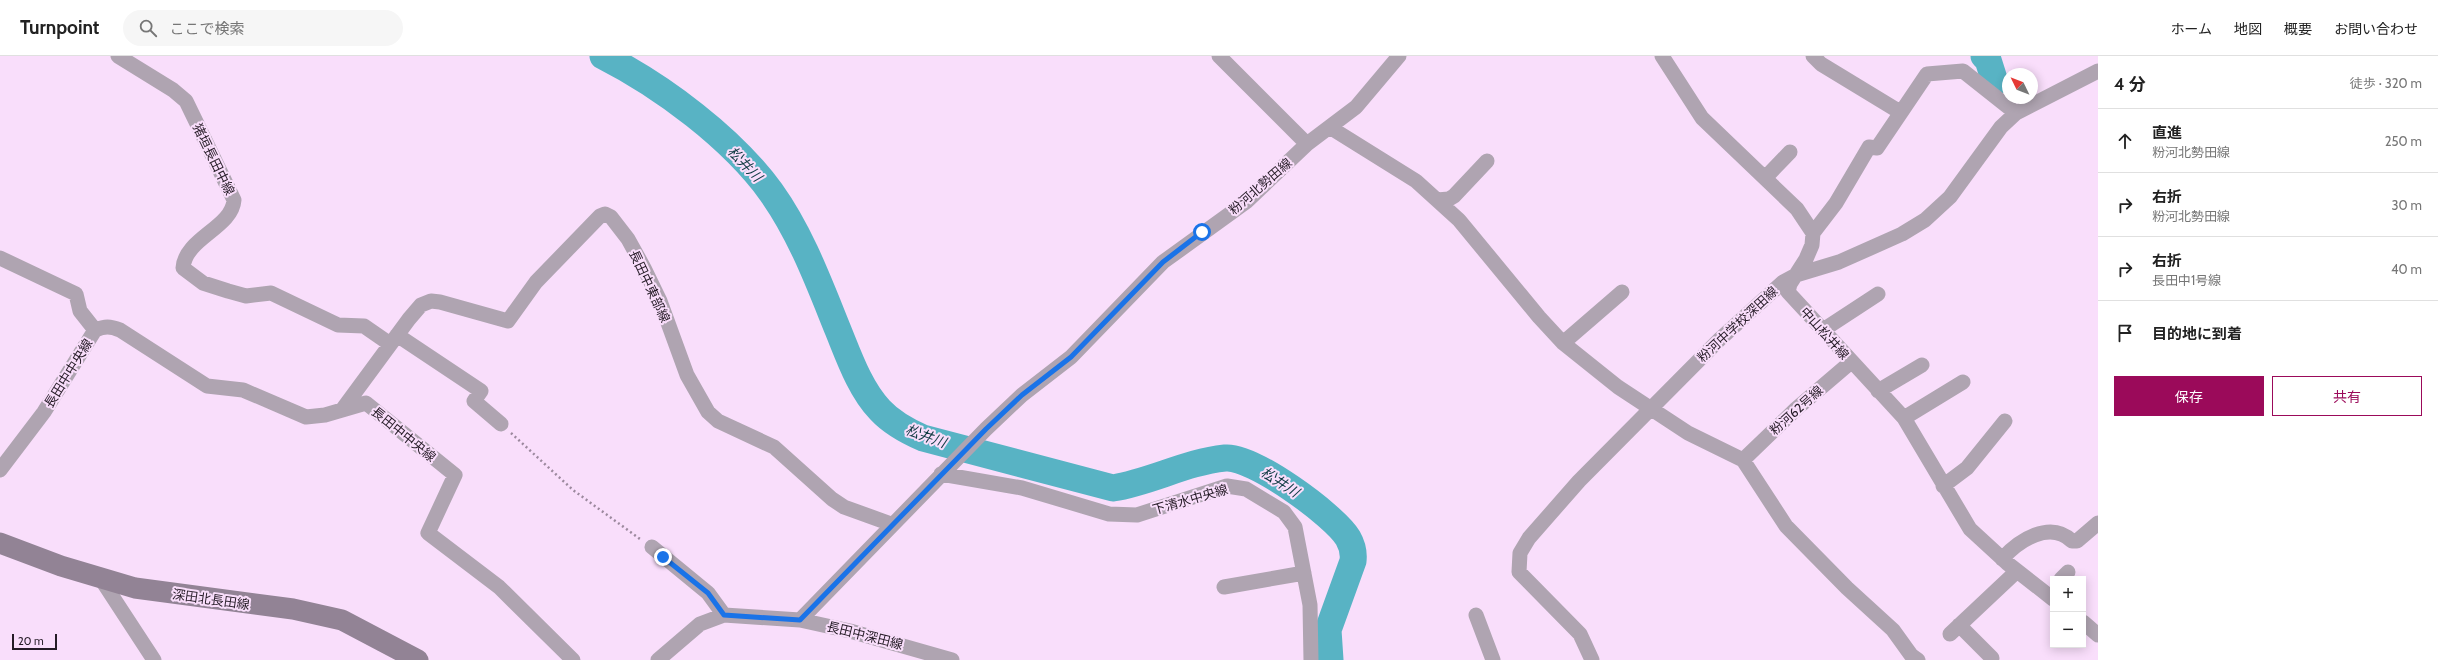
<!DOCTYPE html>
<html lang="ja">
<head>
<meta charset="utf-8">
<style>
  body { margin:0; font-family:Cabin,"Noto Sans JP",sans-serif; background:#f6f6f6; color:#222 }
  .controls { position:absolute; right:12px; bottom:12px; display:grid; overflow:hidden; border-radius:0px; box-shadow:0 2px 10px #0003 }
  .controls button { width:36px; height:36px; display:grid; place-items:center; padding:0; border:0; border-bottom:1px solid #e0e0e0; background:#fff; color:#222; font:20px sans-serif }
  .compass { position:absolute; left:2002px; top:12px; width:36px; height:36px; border-radius:50%; background:#fff; box-shadow:0 2px 10px #0003; rotate:313deg }
  .scale { position:absolute; left:12px; bottom:10px; width:45px; box-sizing:border-box; padding-left:4px; border:2px solid #251b26; border-top:0; font-size:11px; line-height:14px; white-space:nowrap; color:#251b26; -webkit-text-stroke:3px #f9defb; paint-order:stroke }
  .stop { position:absolute; width:12px; height:12px; margin:-9px; border:3px solid #1a73e8; border-radius:50%; background:#fff }
  .stop.end { background:#1a73e8; border-color:#fff; box-shadow:0 1px 4px #0008 }
  .list { margin:0; padding:0; list-style:none }
  h2 { display:flex; justify-content:space-between; align-items:center; height:52px; margin:0; padding:0 16px; font-size:17px }
  h2 small { font-size:13px; font-weight:400; color:#767676 }
  .list li { display:grid; grid-template-columns:26px 1fr auto; gap:12px; align-items:center; box-sizing:border-box; height:64px; padding:0 16px; border-top:1px solid #e0e0e0 }
  .list b { display:block; font-size:15px; white-space:nowrap }
  .list p { margin:0; font-size:13px; white-space:nowrap; color:#767676 }
  .list em { font-size:13px; font-style:normal; color:#767676 }
  .actions { display:flex; gap:8px; padding:12px 16px }
  .actions a { flex:1; padding:9px 0; border:1px solid #9b0a5a; border-radius:0px; text-align:center; font-size:14px; color:#9b0a5a }
  .actions .main { background:#9b0a5a; color:#fff }
  .icon { flex:none; width:22px; height:22px; fill:none; stroke:currentColor; stroke-width:2; stroke-linecap:round; stroke-linejoin:round }
  .map { position:relative; flex:none; width:2098px; height:604px; overflow:hidden }
  header { display:flex; align-items:center; gap:24px; box-sizing:border-box; height:56px; padding:0 20px; background:#fff; border-bottom:1px solid #e0e0e0 }
  header strong { font-size:19px }
  nav { display:flex; gap:22px; margin-inline-start:auto; font-size:14px }
  .search { width:280px; height:36px; background:#f6f6f6; display:flex; align-items:center; gap:10px; box-sizing:border-box; padding:0 14px; border-radius:22px; color:#767676; font-size:15px }
  main { display:flex }
  aside { flex:1; background:#fff }
  .map>svg:first-child { display:block }
</style>
</head>
<body>
<header>
<strong>Turnpoint</strong>
<div class="search"><svg class="icon" aria-label="search" viewBox="0 0 24 24"><circle cx="10" cy="10" r="6"/><path d="M15 15l6 6"/></svg>ここで検索</div>
<nav><a>ホーム</a><a>地図</a><a>概要</a><a>お問い合わせ</a></nav>
</header>
<main>
<div class="map">
<svg width="2098" height="604" viewBox="0 0 2098 604">
  <rect width="100%" height="100%" fill="#f9defb"/>
  <g fill="none" stroke-linecap="round" stroke-linejoin="round">
    <path stroke="#58b3c4" stroke-width="27" d="M603,0C662,30 732,82 771,136C801,178 819,227 838,274C849,301 860,333 880,354C892,367 907,375 923,382L1113,432C1151,426 1186,406 1225,402C1252,399 1334,459 1348,482C1352,489 1354,497 1353,505L1328,574L1330,604
      M1984,0L1988,4L1995,26"/>
    <path stroke="#9c899e" stroke-width="2.5" stroke-dasharray="2 3" stroke-linecap="butt" d="M511,377L573,434L640,483"/>
    <path stroke="#afa4b1" stroke-width="15" d="M118,0L173,34L186,45L234,144C232,172 185,182 183,212L203,227L228,235L246,240L271,237L338,269L364,270L390,288
      M1219,0L1307,88
      M1662,0L1702,62L1797,153L1813,177L1812,189L1806,203L1790,228L1788,236L1904,362L1970,473L2007,507L2053,543
      M1813,0L1821,8L1900,56
      M1331,72L1416,125L1459,164L1539,261L1563,287L1618,331L1688,377L1743,404L1786,470L1847,532L1893,574L1911,599L1918,604
      M1766,121L1790,96
      M1437,144L1449,143L1454,140L1487,105
      M1813,177L1836,147L1869,91L1877,92L1927,18L1963,15L2016,57
      M0,202L76,238L80,255L95,274
      M1823,274L1878,238
      M397,279L481,335L474,345L501,368
      M1563,287L1622,236
      M1878,335L1922,309
      M342,354L409,263L421,249L431,245L440,246L508,265L536,226L600,160L605,158L611,161L628,183L644,212L660,245L687,319L708,356L718,365L774,391L832,443L844,451L891,468
      M1904,362L1963,326
      M1743,404L1796,353L1851,306
      M0,414L44,356L95,274C105,270 110,270 120,274L207,330L243,334L306,361L325,359L366,347L455,419L428,477L499,531L573,604
      M941,418L1022,432L1109,458L1137,459L1227,430L1246,433L1284,456L1295,471L1310,549L1311,604
      M1943,430L1967,412L2005,365
      M652,491L708,537L724,559
      M2002,503C2019,484 2050,464 2072,485H2077L2098,467
      M101,523L154,604
      M2061,523L2068,516
      M1224,531L1304,517
      M1476,559L1493,604
      M800,564L986,373L1022,339L1071,301L1163,206L1246,146L1307,88L1356,51L1399,0
      M2083,566L2098,579
      M1959,569L1992,602
      M1950,578L2017,515
      M658,604L700,568L724,559L800,564L850,575L952,604
      M1592,604L1580,578L1519,516L1520,497L1529,482L1579,425L1720,283L1783,226L1796,219L1839,206L1902,178L1925,164L1950,141L2001,71L2016,57L2098,15"/>
    <path stroke="#928395" stroke-width="21" d="M0,487L61,510L135,532L293,553L342,564L418,604"/>
  </g>
  <g fill="none" stroke-linecap="round" stroke-linejoin="round">
    <path stroke="#1a73e8" stroke-width="5" d="M663,501L708,537L724,559L800,564L986,373L1022,339L1071,301L1163,206L1202,176"/>
  </g>
  <g text-anchor="middle" stroke-width="4" stroke-linejoin="round" paint-order="stroke">
    <g font-size="13" fill="#251b26" stroke="#f9defb">
      <text transform="translate(214 103) rotate(64)" y="5">猪垣長田中線</text>
      <text transform="translate(1260 130) rotate(-41)" y="5">粉河北勢田線</text>
      <text transform="translate(650 230) rotate(65)" y="5">長田中東部線</text>
      <text transform="translate(1737 268) rotate(-43)" y="5">粉河中学校深田線</text>
      <text transform="translate(1825 277) rotate(48)" y="5">中山松井線</text>
      <text transform="translate(68 317) rotate(-58)" y="5">長田中中央線</text>
      <text transform="translate(1796 354) rotate(-42)" y="5">粉河62号線</text>
      <text transform="translate(404 378) rotate(39)" y="5">長田中中央線</text>
      <text transform="translate(1190 443) rotate(-16)" y="5">下清水中央線</text>
      <text transform="translate(211 543) rotate(8)" y="5">深田北長田線</text>
      <text transform="translate(865 579) rotate(14)" y="5">長田中深田線</text>
    </g>
    <g font-size="14" font-style="italic" fill="#0f3a42" stroke="#f9defb">
      <text transform="translate(745 108) rotate(46)" y="5">松井川</text>
      <text transform="translate(926 380) rotate(20)" y="5">松井川</text>
      <text transform="translate(1280 426) rotate(33)" y="5">松井川</text>
    </g>
  </g>
</svg>
<div class="controls">
<button>+</button>
<button>−</button>
</div>
<svg class="compass" viewBox="-18 -18 36 36"><path d="M0-13l5 13h-10z" fill="#e53935"/><path d="M0 13l5-13h-10z" fill="#767676"/></svg>
<div class="scale">20 m</div>
<div class="stop" style="left:1202px;top:176px"></div>
<div class="stop end" style="left:663px;top:501px"></div>
</div>
<aside>
<h2>4 分<small>徒歩 · 320 m</small></h2>
<ul class="list">
<li><svg class="icon" aria-label="ahead" viewBox="0 0 24 24"><path d="M12 20V5M6 11l6-6 6 6"/></svg><div><b>直進</b><p>粉河北勢田線</p></div><em>250 m</em></li>
<li><svg class="icon" aria-label="right" viewBox="0 0 24 24"><path d="M7 20v-9h11M14 6l5 5-5 5"/></svg><div><b>右折</b><p>粉河北勢田線</p></div><em>30 m</em></li>
<li><svg class="icon" aria-label="right" viewBox="0 0 24 24"><path d="M7 20v-9h11M14 6l5 5-5 5"/></svg><div><b>右折</b><p>長田中1号線</p></div><em>40 m</em></li>
<li><svg class="icon" aria-label="arrive" viewBox="0 0 24 24"><path d="M6 21V4h12l-3 4 3 4H6"/></svg><div><b>目的地に到着</b></div></li>
</ul>
<div class="actions"><a class="main">保存</a><a>共有</a></div>
</aside>
</main>
</body>
</html>
